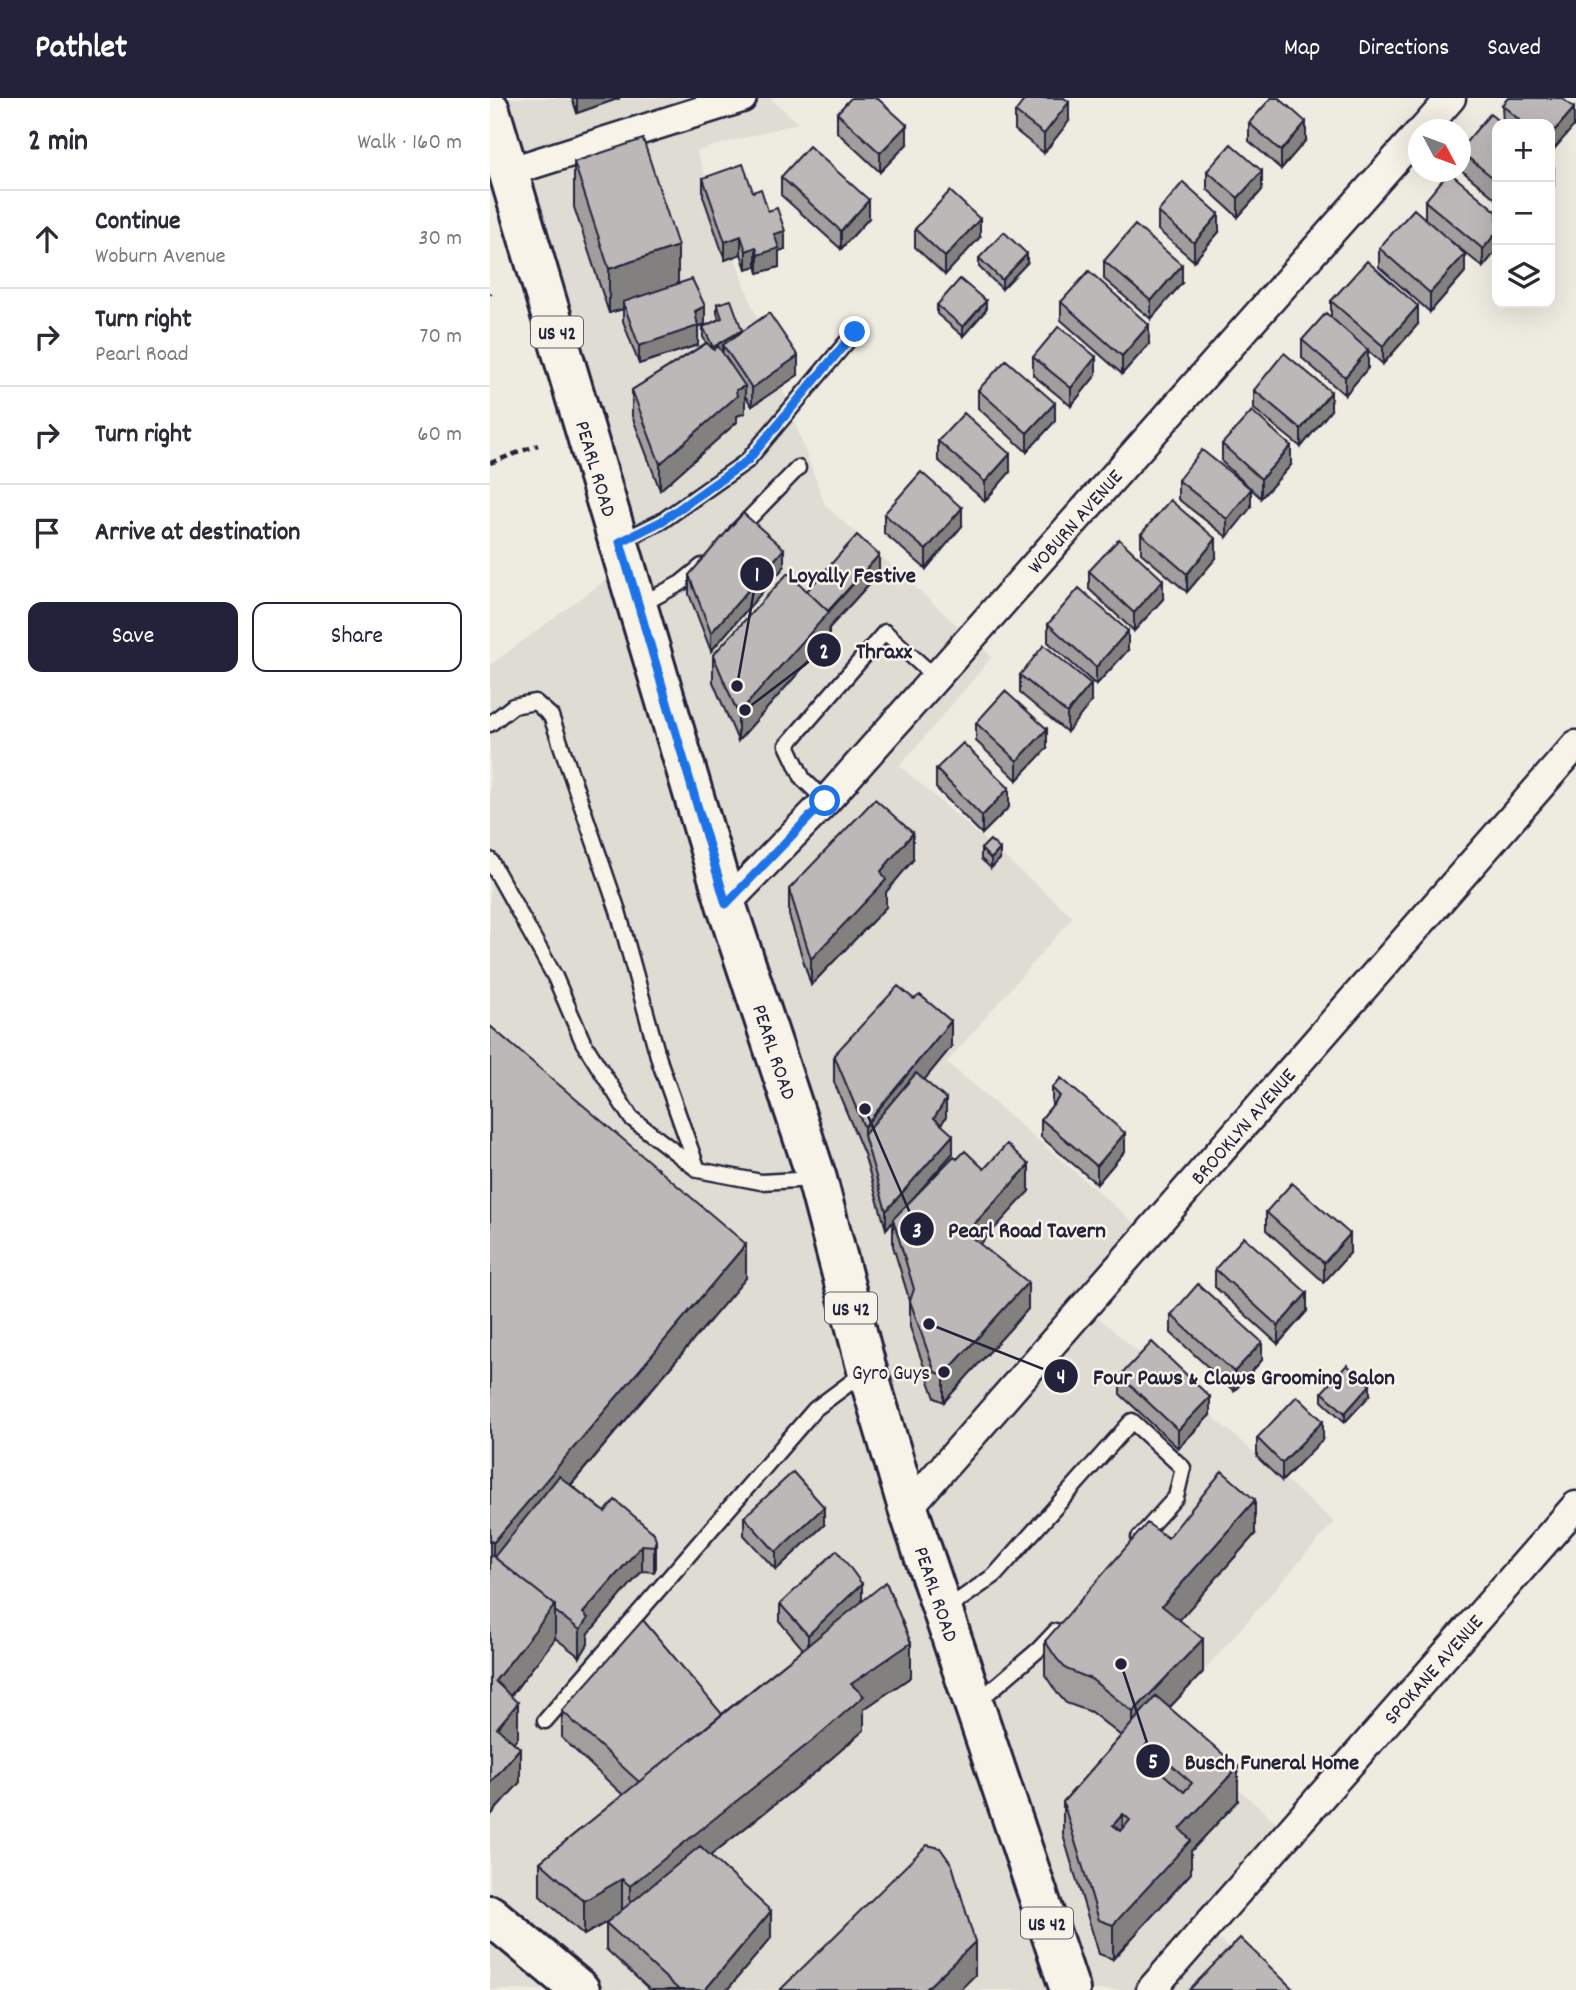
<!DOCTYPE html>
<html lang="en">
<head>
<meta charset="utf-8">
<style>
  body { margin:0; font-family:Dekko,sans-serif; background:#f2f2f3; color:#2b2b33 }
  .controls { position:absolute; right:21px; top:21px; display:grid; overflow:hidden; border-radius:14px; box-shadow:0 7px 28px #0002 }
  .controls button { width:63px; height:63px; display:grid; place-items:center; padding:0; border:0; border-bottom:2px solid #e1e1e2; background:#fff; color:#2b2b33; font:35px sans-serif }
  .compass { position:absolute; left:918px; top:21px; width:63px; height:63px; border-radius:50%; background:#fff; box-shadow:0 7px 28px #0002; rotate:131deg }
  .stop { position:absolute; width:21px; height:21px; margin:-16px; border:5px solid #1a73e8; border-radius:50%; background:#fff }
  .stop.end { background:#1a73e8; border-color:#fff; box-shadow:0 2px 7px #0008 }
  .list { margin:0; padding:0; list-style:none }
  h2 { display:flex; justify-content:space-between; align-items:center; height:91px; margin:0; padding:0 28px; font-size:30px }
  h2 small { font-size:23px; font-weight:400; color:#7c7c81 }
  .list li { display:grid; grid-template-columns:46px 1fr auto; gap:21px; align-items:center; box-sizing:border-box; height:98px; padding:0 28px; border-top:2px solid #e1e1e2 }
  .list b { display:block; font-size:26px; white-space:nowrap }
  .list p { margin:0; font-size:23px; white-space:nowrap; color:#7c7c81 }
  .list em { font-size:23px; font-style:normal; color:#7c7c81 }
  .actions { display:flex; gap:14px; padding:21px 28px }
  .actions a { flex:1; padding:16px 0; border:2px solid #22223b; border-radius:14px; text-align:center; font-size:24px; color:#22223b }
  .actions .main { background:#22223b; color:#fff }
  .icon { flex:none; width:38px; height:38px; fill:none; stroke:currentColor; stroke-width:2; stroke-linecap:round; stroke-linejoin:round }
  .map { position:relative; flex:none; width:1086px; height:1892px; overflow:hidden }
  header { display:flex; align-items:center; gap:42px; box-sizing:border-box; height:98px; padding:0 35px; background:#22223b; color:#fff }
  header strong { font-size:33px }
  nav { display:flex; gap:38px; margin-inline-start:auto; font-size:24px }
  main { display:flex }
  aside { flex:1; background:#fff }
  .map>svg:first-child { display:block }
</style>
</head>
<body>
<header>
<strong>Pathlet</strong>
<nav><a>Map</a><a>Directions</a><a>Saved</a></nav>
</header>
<main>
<aside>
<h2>2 min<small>Walk · 160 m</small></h2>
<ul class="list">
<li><svg class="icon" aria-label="ahead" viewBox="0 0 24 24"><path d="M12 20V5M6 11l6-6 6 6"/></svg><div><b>Continue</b><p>Woburn Avenue</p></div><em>30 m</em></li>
<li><svg class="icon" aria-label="right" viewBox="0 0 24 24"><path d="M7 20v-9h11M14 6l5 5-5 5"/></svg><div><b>Turn right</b><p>Pearl Road</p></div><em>70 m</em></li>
<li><svg class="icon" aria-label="right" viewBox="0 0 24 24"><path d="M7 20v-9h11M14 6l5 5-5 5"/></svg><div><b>Turn right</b></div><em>60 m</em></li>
<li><svg class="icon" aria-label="arrive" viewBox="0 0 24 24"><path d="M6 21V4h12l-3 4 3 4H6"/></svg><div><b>Arrive at destination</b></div></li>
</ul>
<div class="actions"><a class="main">Save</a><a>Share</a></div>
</aside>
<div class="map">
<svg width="1086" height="1892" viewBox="0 0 1086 1892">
  <rect width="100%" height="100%" fill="#eeebe1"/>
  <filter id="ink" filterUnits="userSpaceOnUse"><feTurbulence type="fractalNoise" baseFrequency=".0143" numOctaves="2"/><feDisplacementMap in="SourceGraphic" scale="14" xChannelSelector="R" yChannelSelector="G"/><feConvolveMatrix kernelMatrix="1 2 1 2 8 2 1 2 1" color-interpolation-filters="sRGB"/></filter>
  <g filter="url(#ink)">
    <path fill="#dfdcd4" d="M0,0H280L308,25L206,53L335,407L502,559L410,668L583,819L457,964L657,1136L595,1208L844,1424L670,1623L799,1735L716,1830L787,1892H0V567L136,467Z"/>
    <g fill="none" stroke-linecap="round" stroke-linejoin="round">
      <g stroke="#22223b" stroke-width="19">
        <path id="lane" d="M246,434L308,370
          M130,444L172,423L257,363L365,234
          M150,507L191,485L212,468
          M0,626L23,608L45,604L61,618L128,813L170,965L208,1072
          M336,703L313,681L297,647L395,534L445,579
          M0,762L65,879L93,944L141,1020L208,1072L271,1084L325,1081
          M455,1512L505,1477L642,1323L693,1370L686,1399L649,1440
          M485,1606L548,1552L566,1533
          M55,1623L325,1311L376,1273"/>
      </g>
      <g stroke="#22223b" stroke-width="33">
        <g id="street">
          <path d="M933,32L961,0"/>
          <path d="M18,74L252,0"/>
          <path id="s1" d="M236,806L336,703L928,36"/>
          <path id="s2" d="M418,1410L1086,647"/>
          <path id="s3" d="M661,1892L1086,1408"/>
        </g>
      </g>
      <g stroke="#22223b" stroke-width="44">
        <path id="secondary" d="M0,1817L90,1892"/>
      </g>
      <g stroke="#22223b" stroke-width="44">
        <g id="primary">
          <path id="s4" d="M0,12L236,806L327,1081L377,1272L418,1410L580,1892"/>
        </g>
      </g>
      <path stroke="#22223b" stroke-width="4.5" stroke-dasharray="7 5" stroke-linecap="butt" d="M0,196L1,195
        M0,365L48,347"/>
      <use href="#lane" stroke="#f7f3e8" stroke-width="14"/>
      <use href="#street" stroke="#f7f3e8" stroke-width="28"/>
      <use href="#secondary" stroke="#f7f3e8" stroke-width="38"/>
      <use href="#primary" stroke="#f7f3e8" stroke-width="38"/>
    </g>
    <path fill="#a19e9d" stroke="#22223b" stroke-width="2" d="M82,0H130L87,15Z
      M1012,7L1084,28L1060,26H1013Z
      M525,14L579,23L554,55L525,32Z
      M347,15L417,46L390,74L347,34Z
      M759,25L816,42L791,71L759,43Z
      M1007,26V102L970,71V51Z
      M84,64L188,186L215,226L208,229V247L149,266L133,223V211L119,215L84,109Z
      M717,73L772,92L748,119L717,91Z
      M291,79L379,120L351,151L291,97Z
      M213,80L263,94L278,113L295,151L289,153V169L268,175L266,168L256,171L251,156L235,162L213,98Z
      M935,103L1007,114V152L993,169L953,137L975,174L940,214L889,169V150L935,120Z
      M668,114L729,134L704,163L668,132Z
      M425,131L490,139L455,177L425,149Z
      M489,160L537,165L512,191L489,169Z
      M614,163L692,185L661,221L614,181Z
      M841,203L928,226L893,266L878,253V270L855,297L812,260V242L841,220Z
      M571,204L659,246L632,276L571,222Z
      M227,206L252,232L308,277L262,308L255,298V315L247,318V324L170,392L142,318V292L216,245L213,239V229L229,221L227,215Z
      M447,207L496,212L473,238L447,216Z
      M543,259L606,277L581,308L543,277Z
      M488,292L565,323L537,354L488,310Z
      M764,292L841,312L811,349L764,311Z
      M448,343L520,374L495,403L448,362Z
      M732,346L801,367L771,400L732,364Z
      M688,382L761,409L737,439L688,401Z
      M394,416L472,428L436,471L394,435Z
      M651,436L726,460L697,494L651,455Z
      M294,469L221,553L199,496V477Z
      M599,473L673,501L644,533L599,491Z
      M389,475L339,530V540L248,643L223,584V557L317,493Z
      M558,526L638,552L606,587L558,544Z
      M530,577L601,604L577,634L530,595Z
      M486,625L557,650L527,682L486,643Z
      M446,671L519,709L492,736L446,690Z
      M491,751L510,761L501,770L491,761Z
      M423,762L396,794V809L321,887L299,817V791Z
      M0,928L256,1180L81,1387L115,1414L164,1435L166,1469L164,1474L152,1473L98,1536V1546L90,1559L65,1540L21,1598L28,1639L23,1644L30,1684L0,1718Z
      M461,949L434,982L456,1019L451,1026L463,1055L428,1095L467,1061L494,1071L539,1093L490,1146L538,1211L454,1304L445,1300L420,1229V1204L403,1148V1124L396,1131L374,1056L344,984V957Z
      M562,990L635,1053L607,1086L551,1039V1021L562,1008Z
      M776,1114L860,1155L834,1184L776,1132Z
      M725,1171L817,1213L788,1246L725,1189Z
      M681,1217L772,1262L744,1293L681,1235Z
      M630,1278L720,1317L688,1350L630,1296Z
      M832,1294L880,1297L855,1324L832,1303Z
      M767,1340L833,1341L792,1383L767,1359Z
      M254,1419L334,1427L286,1472L254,1437Z
      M765,1436L689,1522L713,1574L679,1610L748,1703L701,1753V1775L623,1861L609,1856L573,1737V1704L631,1638L601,1614L576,1605L567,1595L555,1577V1543L678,1440Z
      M372,1503L421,1579L374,1611V1632L328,1672L220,1758L281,1840L237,1892H160L116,1851V1825L117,1824L94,1837L50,1798V1764L133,1697L72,1640V1613L232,1616L313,1551L290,1524V1506Z"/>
    <path fill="#838180" stroke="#22223b" stroke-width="2" d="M87,0H130L87,15Z
      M579,4V23L554,55V36Z
      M1084,10V28L1060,56V38Z
      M816,24V42L791,71V53Z
      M417,27V46L390,74V55Z
      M1064,70V88L1060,93V75Z
      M772,73V92L748,119V100Z
      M379,102V120L351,151V133Z
      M729,116V134L704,163V145Z
      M490,121V139L455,177V159Z
      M295,133V151L289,153V169L268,175V157L284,136Z
      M1007,134V152L993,169V151Z
      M251,138V156L235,162V144Z
      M188,148V193L133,204V211L119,215V171Z
      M266,149V168L256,171V153Z
      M537,156V165L512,191V182Z
      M975,156V174L940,214V195Z
      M692,167V185L661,221V203Z
      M496,203V212L473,238V229Z
      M215,208V226L208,229V247L149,266V248Z
      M928,208V226L893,266V248Z
      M659,227V246L632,276V258Z
      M252,232V242L233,247V253L223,258V249Z
      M878,252V270L855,297V279Z
      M308,258V277L262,308V290Z
      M606,259V277L581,308V290Z
      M255,288V315L247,318V324L170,392V366L246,292Z
      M841,294V312L811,349V331Z
      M565,305V323L537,354V335Z
      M801,348V367L771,400V381Z
      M520,356V374L495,403V384Z
      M761,391V409L737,439V421Z
      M472,410V428L436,471V452Z
      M726,441V460L697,494V476Z
      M294,451V469L221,553V535Z
      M389,457V475L339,530V540L248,643V616Z
      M673,482V501L644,533V515Z
      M638,533V552L606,587V569Z
      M601,586V604L577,634V615Z
      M557,631V650L527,682V663Z
      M519,690V709L492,736V718Z
      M423,735V762L396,794V809L321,887V861L391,773Z
      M510,751V761L501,770V761Z
      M461,923V949L378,1051L374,1037V1029Z
      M456,1001V1019L444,1038V1020Z
      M635,1035V1053L607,1086V1068Z
      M463,1037V1055L396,1131V1113Z
      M539,1067V1093L476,1162V1135Z
      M860,1136V1155L834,1184V1165Z
      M256,1146V1180L10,1470L3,1465V1445Z
      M538,1184V1211L454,1304V1277Z
      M817,1195V1213L788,1246V1228Z
      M772,1244V1262L744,1293V1274Z
      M880,1287V1297L855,1324V1315Z
      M720,1299V1317L688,1350V1332Z
      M833,1323V1341L792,1383V1365Z
      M765,1402V1436L672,1542V1508Z
      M334,1409V1427L286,1472V1454Z
      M166,1442V1469L164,1474V1448Z
      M152,1447V1473L98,1536V1546L90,1559V1532L93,1515Z
      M372,1486V1504L318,1555V1537Z
      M65,1507V1541L5,1617V1583Z
      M713,1541V1574L643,1648V1614Z
      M421,1545V1579L374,1611V1632L328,1672L140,1821V1788L361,1586Z
      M28,1605V1639L7,1664V1630Z
      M657,1646V1680L649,1655Z
      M30,1650V1684L0,1718V1685Z
      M748,1669V1703L701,1753V1775L623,1861V1827L690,1731Z
      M633,1716V1750L623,1727Z
      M132,1781V1815L94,1837V1803Z
      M281,1813V1840L237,1892H215Z
      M485,1844V1877L470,1892H435Z"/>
    <path fill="#bbb8b7" stroke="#22223b" stroke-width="2" fill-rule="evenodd" d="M361,0H387L417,27L390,55L347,15Z
      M536,0H574L579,4L554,36L525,14Z
      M781,0H789L816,24L791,53L759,25Z
      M1018,0H1072L1084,10L1060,38V26H1034L1012,7Z
      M1000,16L1012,26H1007V83L970,53V51Z
      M153,41L188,148L119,171L84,64Z
      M741,46L772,73L748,100L717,73Z
      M319,48L379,102L351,133L291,79Z
      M253,66L263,94L271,91L278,113L287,110L295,133L284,136L289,150L268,157L266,149L256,153L251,138L235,144L213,80Z
      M1060,66L1064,70L1060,75Z
      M959,74L1007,114V134L993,151L935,103Z
      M693,84L729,116L704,145L668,114Z
      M460,93L490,121L455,159L425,131Z
      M924,111L975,156L940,195L889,150Z
      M645,127L692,167L661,203L614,163Z
      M514,134L537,156L512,182L489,160Z
      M877,163L928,208L893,248L841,203Z
      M599,173L659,227L632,258L571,204Z
      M202,181L215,208L205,213L208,228L149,248L133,204Z
      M470,181L496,203L473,229L447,207Z
      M241,202L252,232L223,249L213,229L232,220L227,206Z
      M279,215L308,258L262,290L233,247Z
      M836,215L878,252L855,279L812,242Z
      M569,228L606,259L581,290L543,259Z
      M217,245L224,252L228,248L255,288L246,292L247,298L170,366L142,292Z
      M794,255L841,294L811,331L764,292Z
      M516,262L565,305L537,335L488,292Z
      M762,313L801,348L771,381L732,346Z
      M474,315L520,356L495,384L448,343Z
      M712,352L761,391L737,421L688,382Z
      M431,374L472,410L436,452L394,416Z
      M680,402L726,441L697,476L651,436Z
      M253,415L294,451L221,535L199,477Z
      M367,437L389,457L338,513L317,493Z
      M629,441L673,482L644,515L599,473Z
      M298,475L339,514L248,616L223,557Z
      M589,490L638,533L606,569L558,526Z
      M554,547L601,586L577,615L530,577Z
      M515,593L557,631L527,663L486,625Z
      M473,645L519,690L492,718L446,671Z
      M385,701L423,735L391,773L396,782L321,861L299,791Z
      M500,742L510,751L501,761L491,751Z
      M408,888L424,901L430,897L461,923L374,1029L344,957Z
      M0,928L256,1146L3,1445L0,1442Z
      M426,975L456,1001L444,1020L463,1037L396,1113L374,1037Z
      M571,980L635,1035L607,1068L551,1021L570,998L562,990Z
      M517,1046L539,1067L476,1135L538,1184L454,1277L445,1274L420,1203L424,1191L403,1121L464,1058L467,1061L475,1053L494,1071Z
      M802,1085L860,1136L834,1165L776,1114Z
      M754,1139L817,1195L788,1228L725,1171Z
      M708,1186L772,1244L744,1274L681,1217Z
      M662,1244L720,1299L688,1332L630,1278Z
      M857,1267L880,1287L855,1315L832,1294Z
      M807,1298L833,1323L792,1365L767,1340Z
      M732,1373L765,1402L672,1508L713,1541L643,1614L601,1581L576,1571L567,1561L555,1543L657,1425L678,1440Z
      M303,1374L334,1409L286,1454L254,1419Z
      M69,1378L115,1414L125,1402L164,1435L166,1442L164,1448L152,1447L93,1515L98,1520L90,1532L65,1513V1507L4,1459Z
      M347,1452L372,1486L318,1537L290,1506Z
      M0,1456L65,1507L5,1583L28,1605L7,1630L30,1650L0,1685Z
      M396,1484L421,1545L361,1586L374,1598L328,1638L140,1788L132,1781L94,1803L50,1764Z
      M153,1522L232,1616L149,1684L72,1613Z
      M666,1598L748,1669L690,1731L701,1742L623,1827L609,1822L573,1704ZM657,1646L702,1685L694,1694L649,1655ZM633,1716L640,1722L631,1733L623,1727Z
      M437,1747L450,1750L462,1767L485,1844L435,1892H290Z
      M210,1748L281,1813L215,1892H189L116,1825Z
      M750,1840L804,1892H699Z"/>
  </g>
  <g fill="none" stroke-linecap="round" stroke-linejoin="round" filter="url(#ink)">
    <path stroke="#1a73e8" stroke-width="9" d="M335,703L236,806L130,444L172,423L257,363L365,234"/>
  </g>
  <circle fill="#22223b" stroke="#f7f3e8" stroke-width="2.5" cx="454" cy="1274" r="7"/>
  <g text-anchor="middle" stroke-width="5" stroke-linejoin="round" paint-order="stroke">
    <g fill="#f7f3e8" stroke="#62616f" stroke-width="2">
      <rect x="41" y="218.5" width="52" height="31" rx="5"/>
      <rect x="335" y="1194.5" width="52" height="31" rx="5"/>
      <rect x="531" y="1809.5" width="52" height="31" rx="5"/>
    </g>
    <g font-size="19" font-weight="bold" fill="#22223b">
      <text x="67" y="241">US 42</text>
      <text x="361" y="1217">US 42</text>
      <text x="557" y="1832">US 42</text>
    </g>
    <g font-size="21" fill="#22223b" stroke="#f7f3e8">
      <text dy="7" stroke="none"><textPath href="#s4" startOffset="374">PEARL ROAD</textPath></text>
      <text dy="7" stroke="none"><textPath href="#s1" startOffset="518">WOBURN AVENUE</textPath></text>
      <text dy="7" stroke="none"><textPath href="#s4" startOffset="984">PEARL ROAD</textPath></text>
      <text dy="7" stroke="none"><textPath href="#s2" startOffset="508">BROOKLYN AVENUE</textPath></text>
      <text dy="7" stroke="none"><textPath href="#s4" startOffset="1550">PEARL ROAD</textPath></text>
      <text dy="7" stroke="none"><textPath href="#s3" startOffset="427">SPOKANE AVENUE</textPath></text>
    </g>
    <g font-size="21" fill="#22223b" stroke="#f7f3e8" text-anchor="end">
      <text x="440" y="1281">Gyro Guys</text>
    </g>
  </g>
  <path fill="none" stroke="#22223b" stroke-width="2.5" d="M247 588L267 476M255 612L334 552M375 1011L427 1131M439 1226L571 1278M631 1566L663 1663"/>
  <g fill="#22223b" stroke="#f7f3e8" stroke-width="2.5">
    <circle cx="247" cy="588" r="7"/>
    <circle cx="255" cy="612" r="7"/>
    <circle cx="375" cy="1011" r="7"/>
    <circle cx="439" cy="1226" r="7"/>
    <circle cx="631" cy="1566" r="7"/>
    <circle cx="267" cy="476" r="18"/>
    <circle cx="334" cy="552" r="18"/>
    <circle cx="427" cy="1131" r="18"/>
    <circle cx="571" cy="1278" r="18"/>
    <circle cx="663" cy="1663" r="18"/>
  </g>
  <g font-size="21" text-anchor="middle" font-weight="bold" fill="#fff">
    <text x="267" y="483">1</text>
    <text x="334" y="560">2</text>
    <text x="427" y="1139">3</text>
    <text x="571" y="1285">4</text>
    <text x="663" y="1670">5</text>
  </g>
  <g font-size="23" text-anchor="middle" font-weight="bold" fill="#22223b" stroke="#f7f3e8" stroke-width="5" stroke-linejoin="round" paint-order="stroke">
    <text x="362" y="484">Loyally Festive</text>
    <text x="394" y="560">Thraxx</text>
    <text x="537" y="1139">Pearl Road Tavern</text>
    <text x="754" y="1286">Four Paws &amp; Claws Grooming Salon</text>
    <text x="782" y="1671">Busch Funeral Home</text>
  </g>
</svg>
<div class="controls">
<button>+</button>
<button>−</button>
<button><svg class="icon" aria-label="layers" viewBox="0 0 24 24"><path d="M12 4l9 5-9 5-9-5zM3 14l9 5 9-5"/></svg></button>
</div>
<svg class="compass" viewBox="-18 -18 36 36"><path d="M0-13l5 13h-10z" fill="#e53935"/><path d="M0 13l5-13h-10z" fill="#7c7c81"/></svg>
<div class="stop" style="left:335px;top:703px"></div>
<div class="stop end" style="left:365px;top:234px"></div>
</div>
</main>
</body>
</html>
